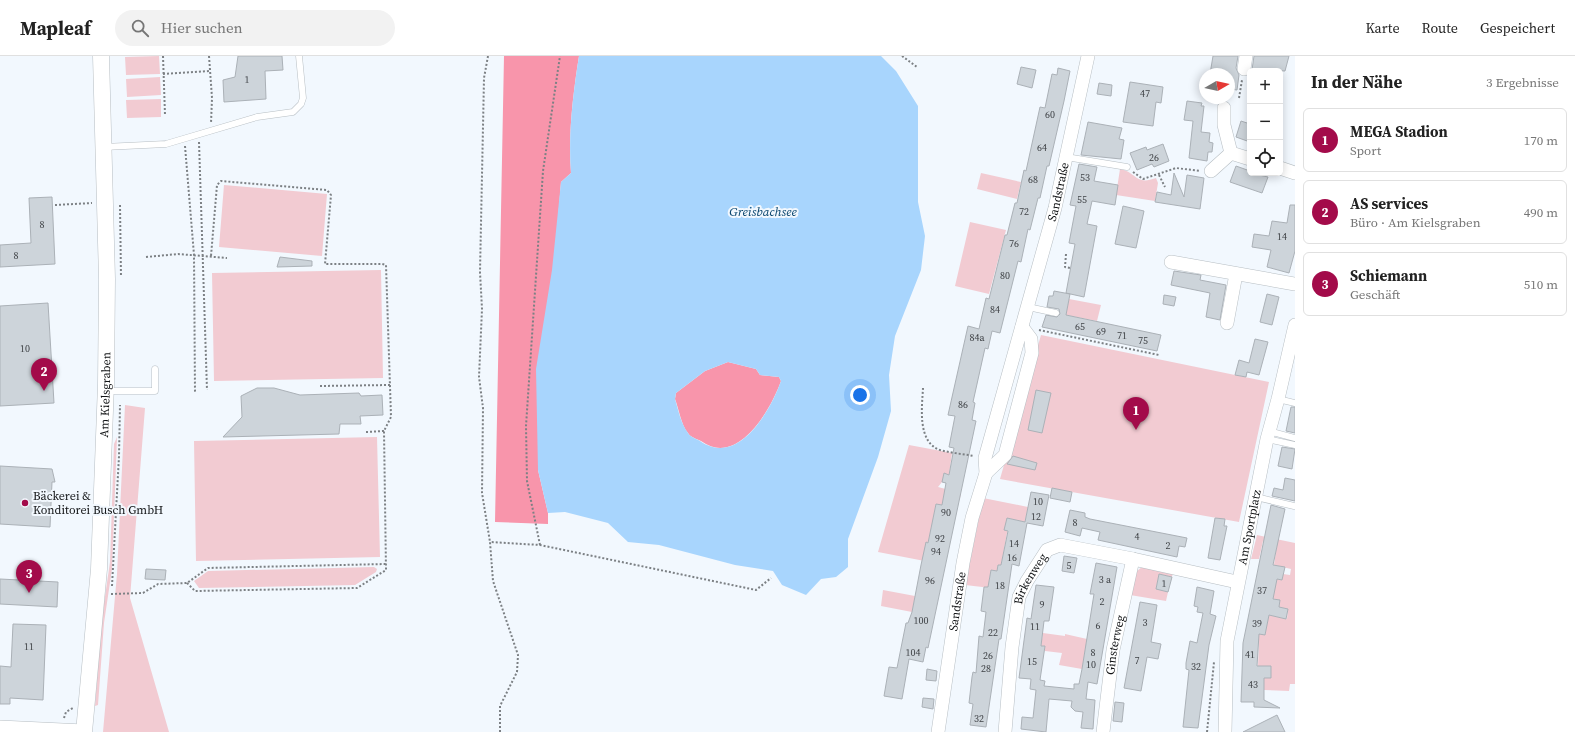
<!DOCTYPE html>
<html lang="de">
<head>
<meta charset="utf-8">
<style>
  body { margin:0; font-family:"Source Serif 4",serif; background:#f2f2f2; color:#222 }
  .controls { position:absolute; right:12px; top:12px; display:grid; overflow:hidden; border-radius:6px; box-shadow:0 2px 10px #0003 }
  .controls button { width:36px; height:36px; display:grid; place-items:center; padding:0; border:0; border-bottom:1px solid #e0e0e0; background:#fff; color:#222; font:20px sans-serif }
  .compass { position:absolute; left:1199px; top:12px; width:36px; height:36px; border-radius:50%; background:#fff; box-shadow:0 2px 10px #0003; rotate:81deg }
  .you { position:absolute; left:860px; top:339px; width:14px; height:14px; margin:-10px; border:3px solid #fff; border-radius:50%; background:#1a73e8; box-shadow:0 0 0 6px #1a73e833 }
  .badge { display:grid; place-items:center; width:26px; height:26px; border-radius:50%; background:#a30b4a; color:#fff; font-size:13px; font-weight:700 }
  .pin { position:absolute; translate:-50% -33px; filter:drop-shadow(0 1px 2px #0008) }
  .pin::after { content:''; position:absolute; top:21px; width:14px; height:12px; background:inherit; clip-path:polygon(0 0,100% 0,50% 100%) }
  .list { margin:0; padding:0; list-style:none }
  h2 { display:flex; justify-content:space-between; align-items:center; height:52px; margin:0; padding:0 16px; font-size:17px }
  h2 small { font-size:13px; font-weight:400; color:#767676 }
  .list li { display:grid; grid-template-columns:26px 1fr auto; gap:12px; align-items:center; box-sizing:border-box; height:64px; margin:0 8px 8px; padding:0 8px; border:1px solid #e0e0e0; border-radius:6px }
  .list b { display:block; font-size:15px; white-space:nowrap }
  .list p { margin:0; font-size:13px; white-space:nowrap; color:#767676 }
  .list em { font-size:13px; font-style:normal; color:#767676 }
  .icon { flex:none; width:22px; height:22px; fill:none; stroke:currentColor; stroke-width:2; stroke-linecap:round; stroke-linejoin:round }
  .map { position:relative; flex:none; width:1295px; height:676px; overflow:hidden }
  header { display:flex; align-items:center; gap:24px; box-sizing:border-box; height:56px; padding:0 20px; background:#fff; border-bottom:1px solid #e0e0e0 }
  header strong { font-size:19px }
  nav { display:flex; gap:22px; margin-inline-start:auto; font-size:14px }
  .search { width:280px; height:36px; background:#f2f2f2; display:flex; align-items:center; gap:10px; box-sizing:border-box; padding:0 14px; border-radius:22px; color:#767676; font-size:15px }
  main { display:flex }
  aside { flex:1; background:#fff }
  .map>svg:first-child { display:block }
</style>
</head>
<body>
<header>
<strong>Mapleaf</strong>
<div class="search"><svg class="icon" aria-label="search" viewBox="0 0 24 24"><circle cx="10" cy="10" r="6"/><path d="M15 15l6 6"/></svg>Hier suchen</div>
<nav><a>Karte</a><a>Route</a><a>Gespeichert</a></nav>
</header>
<main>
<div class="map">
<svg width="1295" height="676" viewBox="0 0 1295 676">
  <rect width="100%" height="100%" fill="#f2f8fe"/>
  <path fill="#f2cbd2" d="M159,0L160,18L126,19L125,1Z
    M160,21L161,39L127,41L126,23Z
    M161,43V61L127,62L126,44Z
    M1120,113C1137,116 1135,130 1156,122L1158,127L1155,145L1116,139Z
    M981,117L1021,126L1017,143L977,133Z
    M224,129L327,138L322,200L219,191Z
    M970,166L1006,174L989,238L955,230Z
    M381,214L383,322L214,325L212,217Z
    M1069,243L1101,249L1097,265L1066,259Z
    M1041,279L1269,326L1239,466L1000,423Z
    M125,349L145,352L130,542L169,676H103L117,518Z
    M117,381L112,513L104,567L98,649L95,650L101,568L110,506L114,388Z
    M377,381L380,501L196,505L194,385Z
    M909,389L952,397L949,419L944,418L942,426L938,431L961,437L960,442L944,439L942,449L936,448L933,463L942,470L932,469L928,487L926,486L935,507L878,496Z
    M983,442L1028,451L1025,466L1007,462L1005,474L1007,475V477L1001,509H998L997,515L991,514L989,525L991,532L965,529Z
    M1257,479L1295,487V628H1290L1289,635L1264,634V622L1270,610H1258L1259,588L1255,577L1265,579L1269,559L1287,563L1288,553L1279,551L1280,544L1270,542L1277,523L1282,524L1283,518L1290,519L1291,513L1274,509L1277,488L1263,485L1259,503H1251Z
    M374,511L377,513L376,516L355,529L199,532L194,525L208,515Z
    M1142,511L1173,516L1172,521L1159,518L1156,533L1168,536L1166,545L1130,539L1137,515Z
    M883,534L915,540L912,556L881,550Z
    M1043,577L1065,580V578L1087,583L1082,613L1059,609L1062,597L1045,595V590H1041Z"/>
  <path fill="#f895ab" d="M504,0H579C573,38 568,78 571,117L561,126L538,414L548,457V468L495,466Z
    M728,306L756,313L760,319L779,321L781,325C771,353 738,412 701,385C697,383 690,381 688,377C681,369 679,353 675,343L676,337L705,315Z"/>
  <path fill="#a8d5fd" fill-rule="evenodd" d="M579,0H881L896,15L918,50V146L925,180L921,214L895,280L889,319L891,355L878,401L848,483V511L836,521L821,523L806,539L782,529L773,515L735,509L659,489L628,486L608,467L565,456L548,457L538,414L536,313L552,214L561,126L571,117C568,78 573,38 579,0ZM728,306L756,313L760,319L779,321L781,325C771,354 738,412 700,385C697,383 690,381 688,377C681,368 678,353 675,343L676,337L705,315Z"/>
  <path fill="#cdd4da" stroke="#abb1b7" d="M238,0H282L283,14L265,15L266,43L224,46L223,24L235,21Z
    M1213,0H1238L1236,12L1239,19L1237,34L1229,33V18H1210Z
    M1254,0H1289L1285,15L1252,14Z
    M1021,11L1036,14L1032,32L1017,28Z
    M1058,12L1070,15L1064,45L1049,110H1047L1040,142H1038L1030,174L1028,173L1021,206L1018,205L1000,277L992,275L988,293L985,292L973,346L975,347L972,364L976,365L928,592L926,591L923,606L909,603L902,643L884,640L889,611L897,612L906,567H908L912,556L921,509L926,486L928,487L936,448L942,449L946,427L942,426L944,417L949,419L954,392L949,391L955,360L948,359L968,270L979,273L986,242L989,243L1005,179H1007L1015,147H1017L1024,114L1026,115L1040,51L1045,52L1052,18L1057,19Z
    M1130,26L1163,31L1161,47L1156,46L1153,70L1123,66Z
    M1099,27L1112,29L1111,40L1097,38Z
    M1187,45L1202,47L1201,50H1204L1201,76L1210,77L1209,86L1213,87L1212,96H1208L1207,105L1189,102L1193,65L1184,64Z
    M1241,65L1250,68V86L1236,81Z
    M1088,66L1122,72L1119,83L1124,84L1121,103L1081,99Z
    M1163,88L1169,105L1154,111L1152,108L1137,114L1130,97L1146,91L1147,94Z
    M1079,108L1097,111L1094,125L1118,129L1115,149L1092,145L1087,168L1097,170L1084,241L1066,237L1075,188L1069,187L1076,150L1070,149Z
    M1236,110L1250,115V117L1268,121L1262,137L1230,126Z
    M1174,117L1184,141L1187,119L1204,122L1200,153L1155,146L1157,136L1171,139Z
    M52,141L55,208L0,211V189L31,187L29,142Z
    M1290,149H1295V195L1289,217L1267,211L1271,194L1252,191L1254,178L1269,180L1272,165L1287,167Z
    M1123,150L1144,155L1136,192L1115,188Z
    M280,201L312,205V210L277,211Z
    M1174,215L1201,219L1200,224L1226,229L1220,264L1206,261L1210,237L1171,229Z
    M1054,235L1070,238L1066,259L1161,279L1157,295L1042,271L1046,259L1057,261L1060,258L1059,253L1047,251L1049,240H1053Z
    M1267,238L1279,241L1272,269L1260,266Z
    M1164,239L1176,241L1174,250L1163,248Z
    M48,247L54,347L0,350V250Z
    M1255,283L1268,286L1259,319L1247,316L1246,321L1235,319L1239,304L1249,307Z
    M257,332H274L300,339L359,337L361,340L382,339L383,359L360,360L361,368H340L339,378L223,381L242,361L241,340Z
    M1036,334L1051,337L1042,377L1028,374Z
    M1291,351H1295V377L1286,375Z
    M1282,391L1295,393L1292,413L1278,410Z
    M1013,400L1037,407L1035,414L1007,408Z
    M0,410L52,413L55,426H52L50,471L0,468Z
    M1285,422L1295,424V445L1272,440L1274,432L1283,434Z
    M1052,432L1072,436L1070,446L1050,442Z
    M1031,436L1049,439L1043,470L1027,467L1019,510L1012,508L1001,583H999L986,671L970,669L973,648L969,647L972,621L973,616L976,617L979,580L983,581L986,556L981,555L984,531H988L991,514L997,515L998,509H1001L1008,475L1004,474L1007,462L1025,466Z
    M1271,449L1285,453L1273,509L1285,511L1282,524L1277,523L1273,543L1280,544L1279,551L1288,553L1286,563L1269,559L1265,579L1259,578L1257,610H1271V622H1264V644L1280,652L1254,651V646H1241L1243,587Z
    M1070,454L1085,457V461L1090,463L1187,482L1185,491L1179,490L1177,501L1098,484L1100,476L1082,472L1080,480L1065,476Z
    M1215,462L1225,463L1224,470H1227L1220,504L1208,502Z
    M1064,500L1077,502L1074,517L1062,515Z
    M1096,507L1117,511L1097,628L1088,626L1086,643L1095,644L1093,673L1081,672L1083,656L1075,655L1071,651L1072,645L1049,643L1046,676L1021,673L1022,661L1033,662L1036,634L1030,633L1031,623L1019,622L1027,562L1031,563L1036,529L1054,531L1049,565H1044L1041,590H1045L1040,624L1045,625L1044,630L1074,633V628H1079L1082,613L1094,538H1090Z
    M146,513L166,514L165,524L145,523Z
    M1159,518L1172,521L1168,536L1156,533Z
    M0,523L58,526L57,551L0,548Z
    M1197,531L1214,535L1210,558L1216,560L1209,589L1198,672L1183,671L1189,614L1186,613V607L1190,585L1197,587L1203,557L1197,556L1198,551L1194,550Z
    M1140,546L1157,549L1151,586L1161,588L1158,603L1147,601L1141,635L1124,632Z
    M13,568L46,569L43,644L10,642V648H0V610L11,611Z
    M927,613L937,615L936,625L926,624Z
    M923,642L934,643L933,653L922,651Z
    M1115,646L1124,647L1122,666L1113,665Z
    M1277,659L1285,676H1243Z"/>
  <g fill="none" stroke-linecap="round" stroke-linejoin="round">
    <g stroke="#b7bec3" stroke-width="7">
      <path id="service" d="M104,91L166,88L257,61L293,56L301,48L303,42L299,0
        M1066,101L1127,111
        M1028,251L1056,257
        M106,335H155V313
        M1278,343L1295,347
        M1269,375L1295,382
        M1267,383L1295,389
        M1256,441L1294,450"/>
    </g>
    <g stroke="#b7bec3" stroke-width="14">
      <g id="minor">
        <path d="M1244,13L1246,0"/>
        <path d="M1224,52V69L1231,97"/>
        <path d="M1231,97L1250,103"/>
        <path d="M1280,112L1295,117"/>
        <path d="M1211,115L1231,97"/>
        <path d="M1171,206L1295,228"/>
        <path d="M1227,267L1236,218"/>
        <path d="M986,417L1005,399L1032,297L1031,283L1022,271"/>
        <path d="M0,671L84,675"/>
        <path id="s1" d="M938,676L963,507L972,462L986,417L985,402L1055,152L1088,0"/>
        <path id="s2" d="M1005,676L1012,591L1019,541L1027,525L1047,494L1060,489L1133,503L1237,526"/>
        <path id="s3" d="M1103,676L1113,594L1133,503"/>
        <path id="s4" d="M1225,676L1227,585L1267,383L1278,343L1295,269"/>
      </g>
    </g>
    <g stroke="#b7bec3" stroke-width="17">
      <g id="tertiary">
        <path id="s5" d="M84,676L99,513L106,328L107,223L101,0"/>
      </g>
    </g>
    <path stroke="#7c8084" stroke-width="2" stroke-dasharray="2 2" stroke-linecap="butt" d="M163,0L165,59
      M209,0L212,42L211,67
      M488,0L484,22L480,216L482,253L479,321L483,352L482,437L490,486
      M902,0L917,11
      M163,18L209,15
      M1239,42L1242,24
      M199,86L207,334
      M185,90L194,199L195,337
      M1133,116L1143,123L1176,112L1200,115
      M1159,119L1165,131
      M55,149L92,147
      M120,149L121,221
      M1066,198L1065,211L1070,212
      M146,201L178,198L227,202
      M1039,274L1159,299
      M320,330L390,329
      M923,332C922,351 917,386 940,394C951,397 963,398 974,400
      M366,376L384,375
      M540,489L527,425L526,370L543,115L560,0
      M187,527L195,535L357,532L386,514L384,375L391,361L386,209L382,208H325L331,139L327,134L221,125L217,129L211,200
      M112,530L119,400L120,349
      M111,538L143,537L158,528L187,527L208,512L386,508
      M64,662L66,656L73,652
      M500,676V650L517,616L518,599L493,525L490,486L540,489L756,534L771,522
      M1207,676L1214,606"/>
    <use href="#service" stroke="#fff" stroke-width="6"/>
    <use href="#minor" stroke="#fff" stroke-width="13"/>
    <use href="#tertiary" stroke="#fff" stroke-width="16"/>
  </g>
  <circle fill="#a30b4a" stroke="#f2f8fe" stroke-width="1.5" cx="25" cy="447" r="4"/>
  <g text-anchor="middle" stroke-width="4" stroke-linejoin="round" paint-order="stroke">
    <g font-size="10" fill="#3f4246">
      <text x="247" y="27">1</text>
      <text x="1145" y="41">47</text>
      <text x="1050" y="62">60</text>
      <text x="1042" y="95">64</text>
      <text x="1154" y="105">26</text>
      <text x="1085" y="125">53</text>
      <text x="1033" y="127">68</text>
      <text x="1082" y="147">55</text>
      <text x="1024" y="159">72</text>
      <text x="42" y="172">8</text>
      <text x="1282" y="184">14</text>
      <text x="1014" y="191">76</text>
      <text x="16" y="203">8</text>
      <text x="1005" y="223">80</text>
      <text x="995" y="257">84</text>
      <text x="1080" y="274">65</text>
      <text x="1101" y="279">69</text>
      <text x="1122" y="283">71</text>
      <text x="977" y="285">84a</text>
      <text x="1143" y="288">75</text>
      <text x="25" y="296">10</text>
      <text x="963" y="352">86</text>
      <text x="1038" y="449">10</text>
      <text x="946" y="460">90</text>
      <text x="1036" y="464">12</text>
      <text x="1075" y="470">8</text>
      <text x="1137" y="484">4</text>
      <text x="940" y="486">92</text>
      <text x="1014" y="491">14</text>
      <text x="1168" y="493">2</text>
      <text x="936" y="499">94</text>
      <text x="1012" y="505">16</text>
      <text x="1069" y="513">5</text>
      <text x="1105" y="527">3 a</text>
      <text x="930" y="528">96</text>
      <text x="1164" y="531">1</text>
      <text x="1000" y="533">18</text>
      <text x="1262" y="538">37</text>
      <text x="1102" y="549">2</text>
      <text x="1042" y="552">9</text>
      <text x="921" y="568">100</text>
      <text x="1145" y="570">3</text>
      <text x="1257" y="571">39</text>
      <text x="1098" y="573">6</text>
      <text x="1035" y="574">11</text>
      <text x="993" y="580">22</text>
      <text x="29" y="594">11</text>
      <text x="913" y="600">104</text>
      <text x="1093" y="600">8</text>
      <text x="1250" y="602">41</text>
      <text x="988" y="603">26</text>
      <text x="1137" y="608">7</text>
      <text x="1032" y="609">15</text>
      <text x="1091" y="612">10</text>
      <text x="1196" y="614">32</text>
      <text x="986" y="616">28</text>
      <text x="1253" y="632">43</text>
      <text x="979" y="666">32</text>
    </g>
    <g font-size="12" fill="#101214" stroke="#f2f8fe">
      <text dy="4" stroke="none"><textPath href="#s1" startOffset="555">Sandstraße</textPath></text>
      <text dy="4" stroke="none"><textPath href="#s5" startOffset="338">Am Kielsgraben</textPath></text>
      <text dy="4" stroke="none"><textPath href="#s4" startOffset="207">Am Sportplatz</textPath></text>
      <text dy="4" stroke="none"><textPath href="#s2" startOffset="157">Birkenweg</textPath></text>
      <text dy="4" stroke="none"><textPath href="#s1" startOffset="132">Sandstraße</textPath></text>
      <text dy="4" stroke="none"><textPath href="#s3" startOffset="88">Ginsterweg</textPath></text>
    </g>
    <g font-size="12" fill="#101214" stroke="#f2f8fe" text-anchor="start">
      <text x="33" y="444">Bäckerei &amp;<tspan x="33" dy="14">Konditorei Busch GmbH</tspan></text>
    </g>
    <g font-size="13" font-style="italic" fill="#04426b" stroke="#f2f8fe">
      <text x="763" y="160">Greisbachsee</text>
    </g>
  </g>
</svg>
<div class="controls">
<button>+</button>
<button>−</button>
<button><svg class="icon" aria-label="locate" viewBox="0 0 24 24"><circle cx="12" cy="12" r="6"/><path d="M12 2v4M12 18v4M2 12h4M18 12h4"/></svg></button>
</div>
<svg class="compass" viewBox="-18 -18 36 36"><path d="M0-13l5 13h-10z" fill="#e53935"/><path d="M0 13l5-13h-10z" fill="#767676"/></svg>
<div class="you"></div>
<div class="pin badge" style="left:1136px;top:374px">1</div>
<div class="pin badge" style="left:44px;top:335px">2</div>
<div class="pin badge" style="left:29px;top:537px">3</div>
</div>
<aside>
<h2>In der Nähe<small>3 Ergebnisse</small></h2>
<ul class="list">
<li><span class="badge">1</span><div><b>MEGA Stadion</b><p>Sport</p></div><em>170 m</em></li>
<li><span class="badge">2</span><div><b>AS services</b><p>Büro · Am Kielsgraben</p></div><em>490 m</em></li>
<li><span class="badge">3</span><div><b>Schiemann</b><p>Geschäft</p></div><em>510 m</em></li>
</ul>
</aside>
</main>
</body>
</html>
